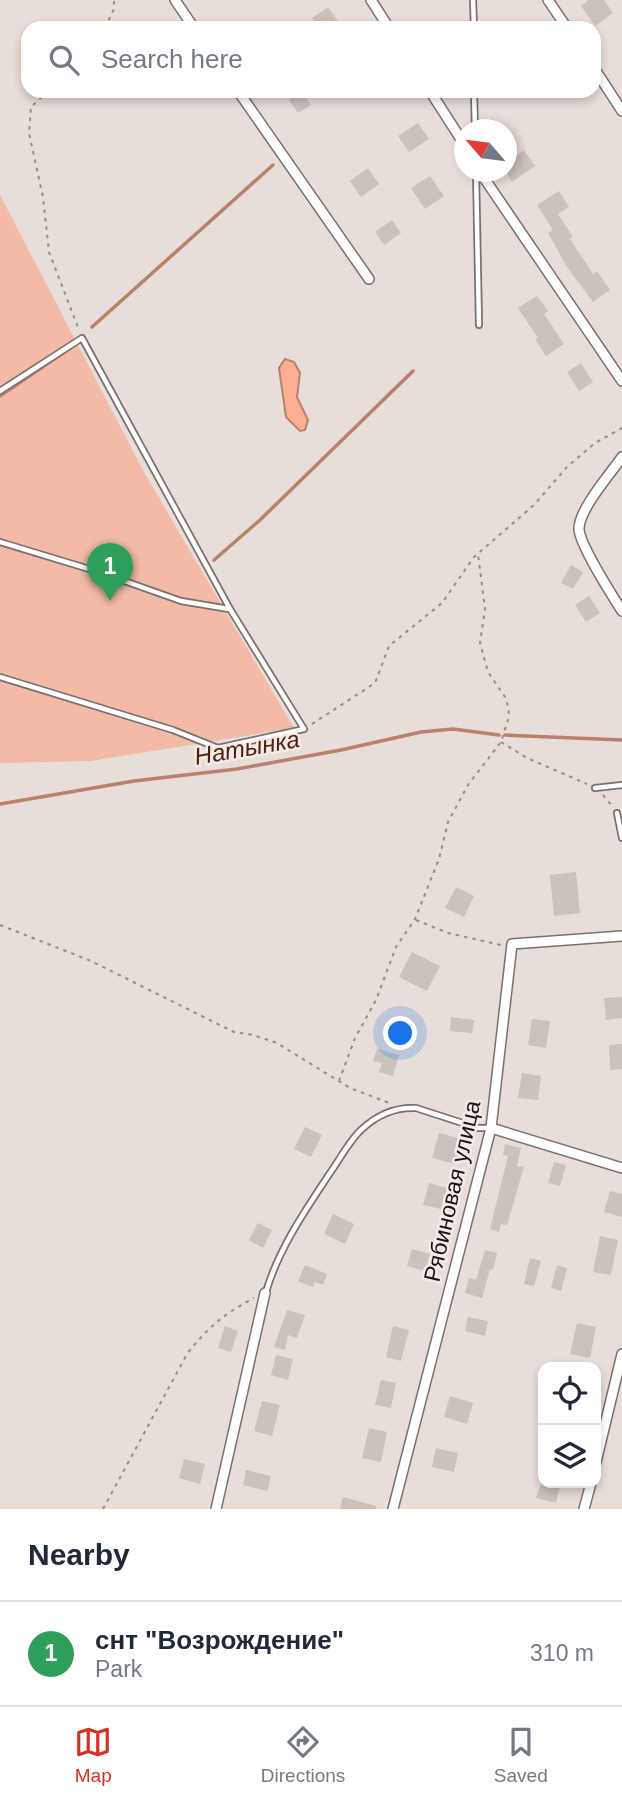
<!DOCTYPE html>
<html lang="en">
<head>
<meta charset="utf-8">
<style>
  body { margin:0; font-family:Arial,sans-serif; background:#f2f2f3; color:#1f2937 }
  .controls { position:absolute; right:21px; bottom:21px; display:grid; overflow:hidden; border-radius:14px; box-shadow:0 4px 10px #0003 }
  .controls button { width:63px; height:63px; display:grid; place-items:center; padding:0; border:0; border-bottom:2px solid #e0e1e3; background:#fff; color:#1f2937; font:35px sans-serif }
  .compass { position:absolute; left:454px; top:119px; width:63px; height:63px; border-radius:50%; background:#fff; box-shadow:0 4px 10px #0003; rotate:298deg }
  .you { position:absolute; left:401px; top:1034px; width:24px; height:24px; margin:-18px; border:5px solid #fff; border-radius:50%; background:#1a73e8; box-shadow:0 0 0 10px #1a73e833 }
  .badge { display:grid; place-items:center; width:46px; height:46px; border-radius:50%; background:#d93025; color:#fff; font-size:23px; font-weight:700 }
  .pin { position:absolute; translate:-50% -58px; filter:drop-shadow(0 2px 4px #0008) }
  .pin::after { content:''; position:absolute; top:37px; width:24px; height:21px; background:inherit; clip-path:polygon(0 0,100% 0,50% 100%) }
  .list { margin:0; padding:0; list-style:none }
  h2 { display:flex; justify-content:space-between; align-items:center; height:91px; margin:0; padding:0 28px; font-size:30px }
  h2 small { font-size:23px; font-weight:400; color:#747a83 }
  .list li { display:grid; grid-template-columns:46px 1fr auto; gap:21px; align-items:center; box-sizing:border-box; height:105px; padding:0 28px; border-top:2px solid #e0e1e3 }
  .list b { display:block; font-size:26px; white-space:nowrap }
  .list p { margin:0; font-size:23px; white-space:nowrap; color:#747a83 }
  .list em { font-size:23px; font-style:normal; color:#747a83 }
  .icon { flex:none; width:38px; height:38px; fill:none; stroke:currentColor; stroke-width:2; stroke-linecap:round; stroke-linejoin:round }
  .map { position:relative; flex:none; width:622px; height:1509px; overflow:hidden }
  .search { position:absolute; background:#fff; box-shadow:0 4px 10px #0003; left:21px; right:21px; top:21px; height:77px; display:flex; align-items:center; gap:18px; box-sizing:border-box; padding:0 24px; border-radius:21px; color:#747a83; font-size:26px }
  .sheet { height:196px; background:#fff }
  nav { display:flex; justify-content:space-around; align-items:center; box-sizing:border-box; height:98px; border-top:2px solid #e0e1e3; background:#fff; font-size:19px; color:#747a83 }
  nav a { display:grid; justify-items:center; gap:4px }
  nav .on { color:#d93025 }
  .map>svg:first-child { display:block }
</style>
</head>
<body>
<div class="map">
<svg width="622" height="1509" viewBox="0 0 622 1509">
  <rect width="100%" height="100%" fill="#e7ddd9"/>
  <path fill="#f3bba7" d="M0,195L145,474L294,728L91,761L0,763Z"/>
  <path fill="#feaf93" stroke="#b9806d" stroke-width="2" d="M285,359L294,362L300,373L297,397L308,420L305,430L300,431L286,417L279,368Z"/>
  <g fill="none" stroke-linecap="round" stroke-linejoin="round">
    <path stroke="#b9806d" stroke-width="3.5" d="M92,327L273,165
      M0,396L63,353
      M214,560L260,520L413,371
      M505,735L622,740
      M0,804L134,781L237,769L341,750L421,732L453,729L499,735"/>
  </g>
  <path fill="#cbc1bd" d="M589,0H604L613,13L595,26L581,6Z
    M328,7L338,21L328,28H318L312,18Z
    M302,91L311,105L298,113L289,100Z
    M418,123L429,139L409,152L398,136Z
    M524,150L535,166L512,182L507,174V163Z
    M368,168L379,184L361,197L350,181Z
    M430,176L444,196L425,209L411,188Z
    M559,191L569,207L558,214L573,237L570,239L593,274L597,271L610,290L593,302L567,267L548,233L553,230L537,205Z
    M392,220L401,233L384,245L375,232Z
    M537,296L548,311L544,314L564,344L546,356L535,339L538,338L518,308Z
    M581,363L593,382L579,391L567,372Z
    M571,565L583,572L573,589L561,583Z
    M589,596L600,613L586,622L575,605Z
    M576,872L580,913L554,916L550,875Z
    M456,887L474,896L464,917L445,908Z
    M412,952L440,966L427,991L399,977Z
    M622,997V1018L606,1020L604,998Z
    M451,1017L474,1020L472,1033L450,1031Z
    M532,1019L550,1021L546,1048L528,1045Z
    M622,1044V1069L610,1070L609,1045Z
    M377,1049L399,1055L393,1076L379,1072L382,1063L373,1061Z
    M522,1073L541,1076L538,1100L518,1098Z
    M305,1127L322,1135L311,1157L294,1149Z
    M439,1133L462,1139L455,1164L432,1158Z
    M505,1144L521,1148L517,1166L524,1167L507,1225L501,1224L499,1232L490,1229L508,1156L503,1155Z
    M554,1162L566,1165L560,1186L548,1183Z
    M429,1183L447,1188L441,1209L423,1205Z
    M610,1191L622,1194V1217L604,1212Z
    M333,1214L354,1224L345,1244L324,1234Z
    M258,1223L272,1230L263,1248L249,1240Z
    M600,1236L618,1240L611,1275L593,1272Z
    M412,1249L430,1254L425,1271L407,1266Z
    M485,1250L497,1253L493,1270L490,1269L482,1298L465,1293L469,1278L476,1280Z
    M530,1258L541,1261L534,1286L524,1284Z
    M305,1265L327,1274L323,1285L315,1282L313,1287L298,1281Z
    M557,1265L567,1268L561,1291L551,1288Z
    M287,1310L305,1315L297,1338L288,1335L285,1350L274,1347Z
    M468,1317L488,1321L485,1336L465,1331Z
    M577,1323L596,1327L590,1358L570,1354Z
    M225,1326L238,1331L231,1352L218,1348Z
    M393,1326L409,1330L401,1361L386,1357Z
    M276,1355L293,1359L288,1380L271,1375Z
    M381,1380L396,1383L391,1408L375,1405Z
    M450,1396L473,1403L467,1424L444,1417Z
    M262,1401L280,1405L272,1436L254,1431Z
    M369,1428L387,1432L381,1462L362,1458Z
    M436,1448L458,1453L454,1472L432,1467Z
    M184,1459L205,1464L200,1484L179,1478Z
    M246,1470L271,1476L267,1491L243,1485Z
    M541,1483H561L556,1503L536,1498Z
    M343,1497L376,1506V1509H340Z"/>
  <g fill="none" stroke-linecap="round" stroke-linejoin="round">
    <g stroke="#7a716e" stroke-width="8">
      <path id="service" d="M473,0L474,28
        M474,91L475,130
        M476,172L479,325
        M0,391L82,338L230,609L304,729L218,748L173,730L0,677
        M0,542L99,572L181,601L229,609
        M595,788L622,785
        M617,813L622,838
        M266,1292C279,1248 305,1211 330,1173C340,1159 349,1141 362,1129C377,1115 396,1107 416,1108L478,1128H490"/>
    </g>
    <g stroke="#7a716e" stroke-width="12">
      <path id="minor" d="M175,0L194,28
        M371,0L389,28
        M548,0L567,28
        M594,68L622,111
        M238,91L369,279
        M430,91L464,144
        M480,172L622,381
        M622,457C611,473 580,508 579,528C578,542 613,597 622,611
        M491,1128L622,1168
        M596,1462L622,1354
        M216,1509L265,1293
        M393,1509L491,1128L512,944L622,936
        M584,1509L591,1483"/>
    </g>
    <path stroke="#948d8a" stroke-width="2" stroke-dasharray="3.5 5" stroke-linecap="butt" d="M105,28L114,9V0
      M48,91L31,107L29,133L43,197L49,252L79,330
      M312,724L375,683L389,646L442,603L474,557L534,505L567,467L595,443L622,428
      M501,742L527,758L587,784
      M603,795L613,807
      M416,920L448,933L501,945
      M0,925L91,961L234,1032L253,1035L277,1043L350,1088L392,1104
      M339,1081L355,1038L376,1000L396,947L415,919L439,859L448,822L468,785L501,742L508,720L509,709L505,697L488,672L480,643L485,609L478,554
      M103,1509L187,1354C208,1327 224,1314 254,1298"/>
    <use href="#service" stroke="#fff" stroke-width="4.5"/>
    <use href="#minor" stroke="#fff" stroke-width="9"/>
  </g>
  <g text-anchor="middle" stroke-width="5" stroke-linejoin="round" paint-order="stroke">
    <g font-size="23" fill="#171413" stroke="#f4eae7">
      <text transform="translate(452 1191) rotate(-77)" y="8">Рябиновая улица</text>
    </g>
    <g font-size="24" font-style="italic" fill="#51200e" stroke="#f4eae7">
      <text transform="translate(247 748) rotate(-10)" y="8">Натынка</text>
    </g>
  </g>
</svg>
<div class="controls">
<button><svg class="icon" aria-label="locate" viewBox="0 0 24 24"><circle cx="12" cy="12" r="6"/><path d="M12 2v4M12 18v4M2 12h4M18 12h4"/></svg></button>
<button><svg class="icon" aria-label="layers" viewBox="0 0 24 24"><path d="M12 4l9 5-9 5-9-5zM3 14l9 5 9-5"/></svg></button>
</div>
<svg class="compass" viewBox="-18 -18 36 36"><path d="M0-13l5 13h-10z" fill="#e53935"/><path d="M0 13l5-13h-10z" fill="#747a83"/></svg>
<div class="you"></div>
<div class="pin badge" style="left:110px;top:601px;background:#2e9e5b">1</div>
<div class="search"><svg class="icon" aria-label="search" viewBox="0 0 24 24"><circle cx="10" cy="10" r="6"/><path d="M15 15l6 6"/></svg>Search here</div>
</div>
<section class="sheet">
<h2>Nearby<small></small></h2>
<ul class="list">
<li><span class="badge" style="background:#2e9e5b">1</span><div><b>снт &quot;Возрождение&quot;</b><p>Park</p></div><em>310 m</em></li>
</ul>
</section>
<nav>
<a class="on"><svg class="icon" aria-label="map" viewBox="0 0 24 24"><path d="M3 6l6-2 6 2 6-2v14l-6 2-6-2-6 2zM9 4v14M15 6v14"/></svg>Map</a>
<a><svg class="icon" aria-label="directions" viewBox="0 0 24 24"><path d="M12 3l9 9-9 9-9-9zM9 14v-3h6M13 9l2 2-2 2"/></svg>Directions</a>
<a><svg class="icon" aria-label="saved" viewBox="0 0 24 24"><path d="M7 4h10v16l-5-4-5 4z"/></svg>Saved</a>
</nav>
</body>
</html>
